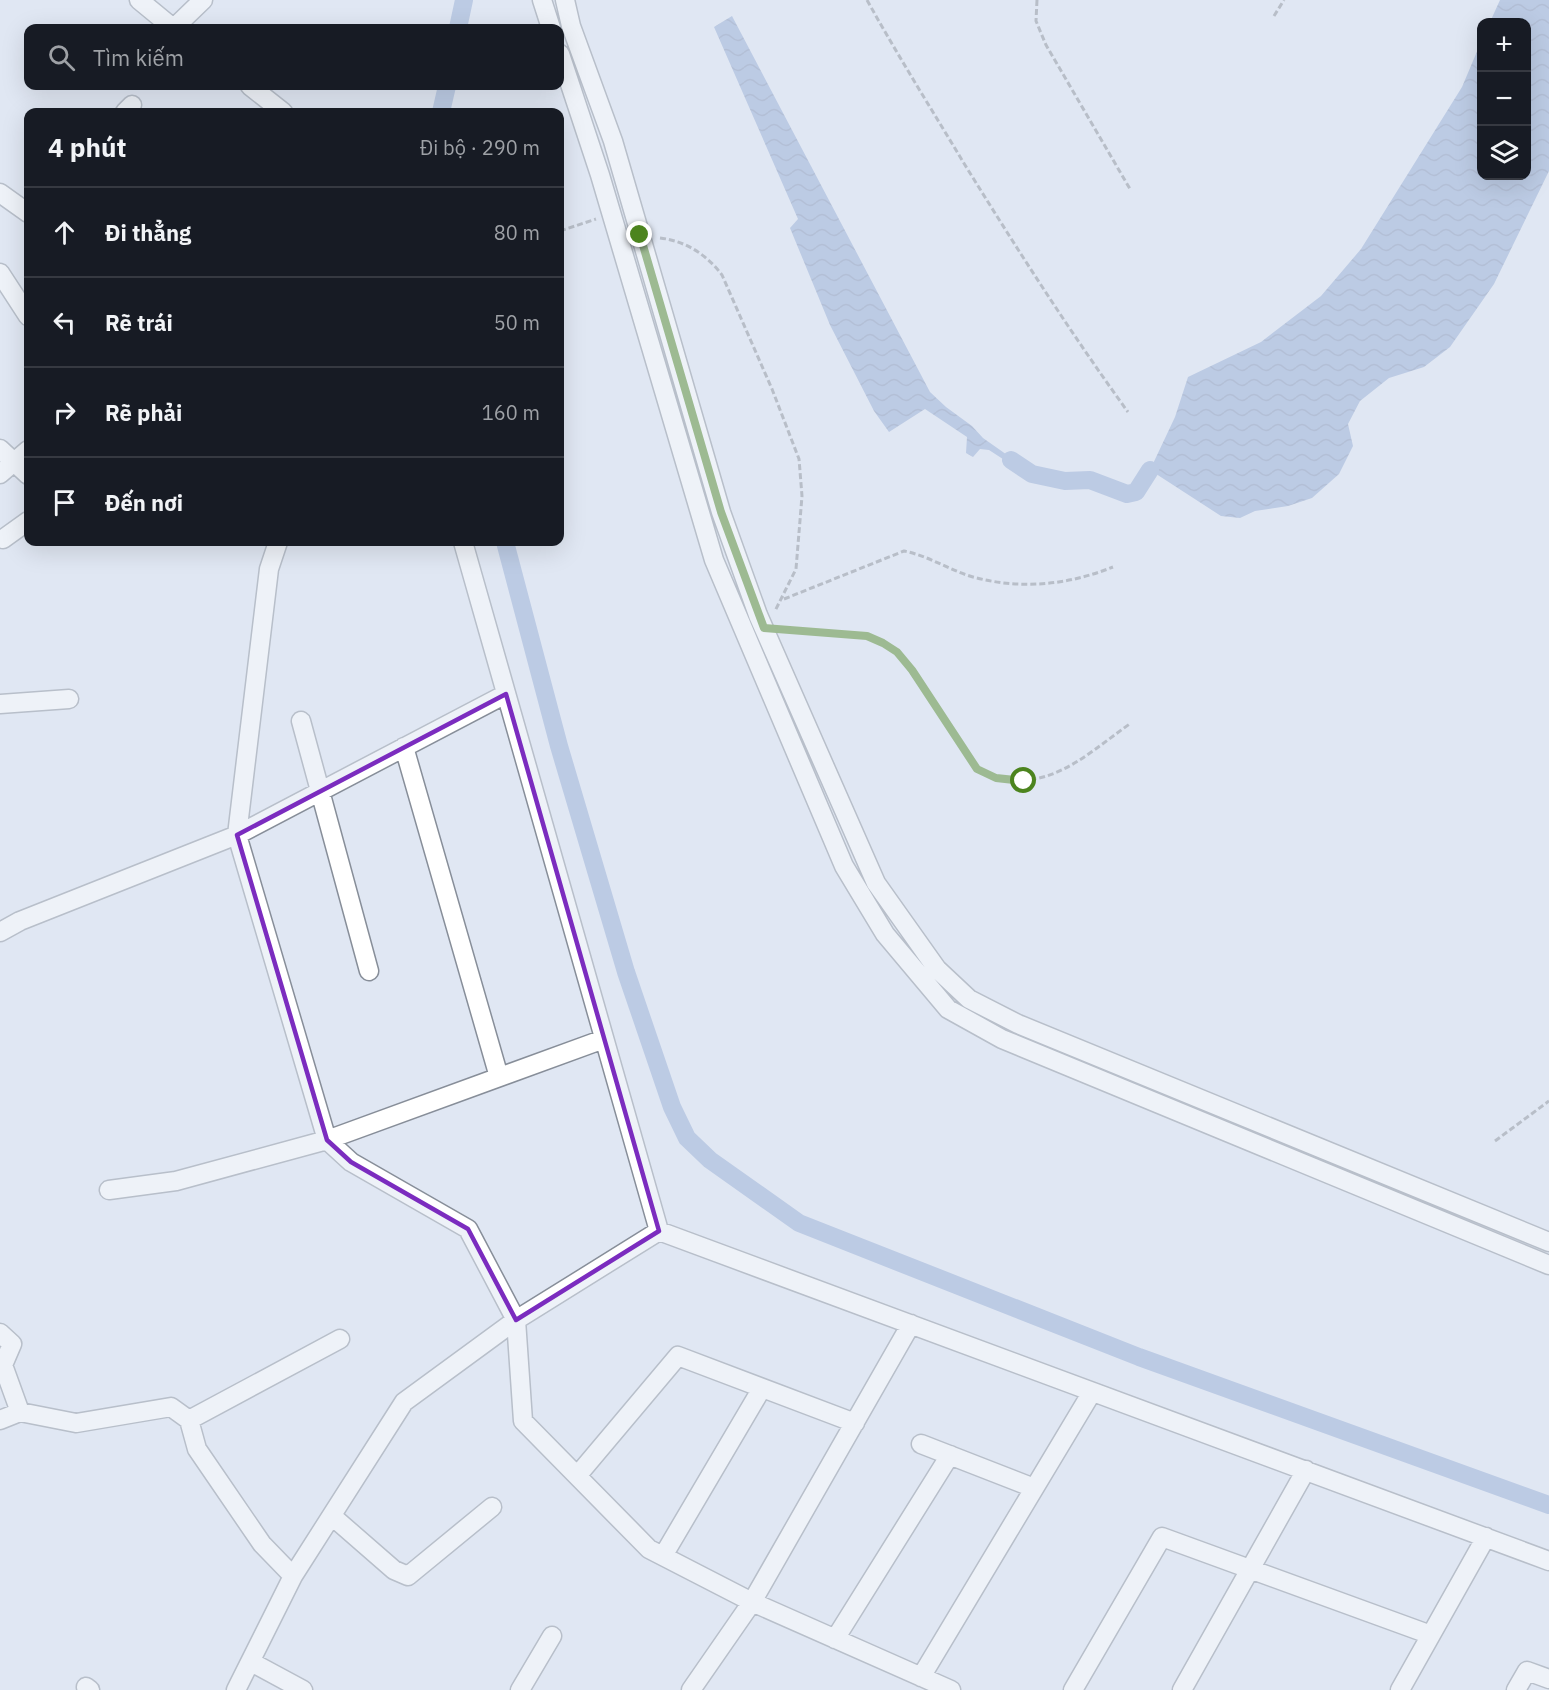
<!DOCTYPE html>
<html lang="vi">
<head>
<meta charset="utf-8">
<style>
  body { margin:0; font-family:"IBM Plex Sans",sans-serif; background:#242831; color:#f1f3f6 }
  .controls { position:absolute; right:18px; top:18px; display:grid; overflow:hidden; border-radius:12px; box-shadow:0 6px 24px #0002 }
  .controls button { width:54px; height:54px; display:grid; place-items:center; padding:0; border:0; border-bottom:2px solid #363941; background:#171b24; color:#f1f3f6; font:30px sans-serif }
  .stop { position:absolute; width:18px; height:18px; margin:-14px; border:4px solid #4c841e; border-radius:50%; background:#fff }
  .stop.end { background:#4c841e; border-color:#fff; box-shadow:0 2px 6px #0008 }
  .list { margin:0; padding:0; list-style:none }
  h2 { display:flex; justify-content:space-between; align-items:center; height:78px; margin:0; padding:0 24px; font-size:26px }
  h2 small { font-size:20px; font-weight:400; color:#9ea1a6 }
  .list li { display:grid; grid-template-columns:39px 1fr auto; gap:18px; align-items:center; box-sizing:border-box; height:90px; padding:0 24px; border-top:2px solid #363941 }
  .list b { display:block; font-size:22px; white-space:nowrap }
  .list em { font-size:20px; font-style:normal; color:#9ea1a6 }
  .icon { flex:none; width:33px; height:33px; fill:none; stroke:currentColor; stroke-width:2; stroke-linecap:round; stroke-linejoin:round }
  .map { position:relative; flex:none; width:1549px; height:1690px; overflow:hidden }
  .search { position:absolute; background:#171b24; box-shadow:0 6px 24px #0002; left:24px; top:24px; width:540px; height:66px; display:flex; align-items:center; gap:15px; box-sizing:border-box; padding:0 21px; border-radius:12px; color:#9ea1a6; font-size:22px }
  .panel { position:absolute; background:#171b24; box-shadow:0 6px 24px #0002; left:24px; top:108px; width:540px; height:438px; border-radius:12px }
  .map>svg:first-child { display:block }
</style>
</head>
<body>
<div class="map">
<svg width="1549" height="1690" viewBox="0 0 1549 1690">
  <defs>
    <pattern id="water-waves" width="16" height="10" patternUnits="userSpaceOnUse" patternTransform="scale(1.5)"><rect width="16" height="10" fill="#91a8d3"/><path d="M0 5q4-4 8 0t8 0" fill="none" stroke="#7c8fb4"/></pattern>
  </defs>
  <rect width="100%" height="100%" fill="#e0e7f3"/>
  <path fill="url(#water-waves)" d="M1500,0H1549V171L1494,284L1450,347L1424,367L1389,378L1360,401L1348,424L1353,446L1339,474L1312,498L1288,506L1255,511L1240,518L1221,516L1150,470L1175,417L1188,377L1261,342L1321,296L1361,249L1462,87L1481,42L1482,176H1526V22H1490Z
    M732,16L930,392L946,407L972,426L983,438L1010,457L1009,463L989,450L980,449L973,457L966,453L967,437L925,409L889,432L874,411L830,325L790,228L798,219L714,27Z"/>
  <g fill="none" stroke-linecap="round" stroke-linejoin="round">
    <path stroke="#91a8d3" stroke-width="18" d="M458,28L464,0
      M441,112L447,86
      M1011,460L1032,474L1065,481L1090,480L1127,494L1136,492L1150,470
      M505,542L559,746L626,972L672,1107L687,1138L710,1160L799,1223L1139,1357L1549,1505"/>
    <g stroke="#878e99" stroke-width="21">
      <path id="minor" d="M139,0L173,28
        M542,0L551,28
        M565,0L571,26L613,141L721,512L758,615L876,883L937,969L969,999L1018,1024L1549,1242
        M174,28L203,0
        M560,54L600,175L714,560L844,866L885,934L948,1009L1002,1039L1549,1265
        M250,86L283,112
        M125,112L132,105
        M0,193L28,213
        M0,273L28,316
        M0,449L28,475
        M0,474L28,450
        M3,539L28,521
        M278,542L269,569L237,835L327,1140L351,1162L468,1229L516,1320L523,1421L649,1549L752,1602L951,1690
        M463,542L659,1231L1549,1561
        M0,704L69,699
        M301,721L369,971
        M404,747L499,1077
        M0,932L20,921L237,835L506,694
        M109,1190L176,1181L327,1140L604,1039
        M0,1333L12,1344L3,1365L20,1412
        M0,1420L20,1412L76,1423L171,1407L189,1420L197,1449L262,1544L293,1576
        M189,1420L340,1339
        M921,1444L1034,1488
        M577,1476L678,1356L855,1423
        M332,1516L394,1570L408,1576L492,1507
        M663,1556L762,1388
        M835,1639L950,1455
        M251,1662L303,1690
        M921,1677L1092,1392
        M86,1687L90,1690
        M236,1690L293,1576L404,1402L516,1320L659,1231
        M520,1690L552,1636
        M691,1690L752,1602L911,1324
        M1073,1690L1162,1537L1431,1635
        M1182,1690L1306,1470
        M1400,1690L1486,1537
        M1516,1690L1527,1671L1549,1679"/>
    </g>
    <path stroke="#888d96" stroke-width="3" stroke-dasharray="6 3" stroke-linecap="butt" d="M867,0C898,56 932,110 965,165C1017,249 1070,332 1128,412
      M1037,0L1036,21L1046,45L1130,189
      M1274,16L1284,0
      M560,231L596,219
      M660,238C686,241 707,255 722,275L772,389L799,459L802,496L796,569L775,611
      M784,599L904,551C929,556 949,570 973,577C1021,590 1068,585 1113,567
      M783,630L867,636L897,652L977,769C1042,800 1080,759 1131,723
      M1495,1141L1549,1101"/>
    <use href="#minor" stroke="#fff" stroke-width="18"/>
  </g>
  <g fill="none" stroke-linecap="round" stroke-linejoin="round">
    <path stroke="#4c841e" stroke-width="8" d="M640,235L721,512L764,628L867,636L883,643L897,652L912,670L977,769L996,778L1024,781"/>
  </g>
  <path d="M0 0H1549V1690H0ZM506,694L659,1231L516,1320L468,1229L351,1162L327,1140L237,835Z" fill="#e0e7f3" fill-opacity=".55" fill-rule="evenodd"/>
  <path fill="none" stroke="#7b2cbf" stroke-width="4.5" stroke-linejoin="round" d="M506,694L659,1231L516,1320L468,1229L351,1162L327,1140L237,835Z"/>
</svg>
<div class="controls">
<button>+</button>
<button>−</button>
<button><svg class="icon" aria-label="layers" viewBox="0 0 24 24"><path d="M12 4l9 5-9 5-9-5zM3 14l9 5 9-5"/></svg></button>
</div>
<div class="stop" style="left:1024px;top:781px"></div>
<div class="stop end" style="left:640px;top:235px"></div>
<div class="search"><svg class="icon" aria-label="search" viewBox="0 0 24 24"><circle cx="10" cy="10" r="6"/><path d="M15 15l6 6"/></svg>Tìm kiếm</div>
<section class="panel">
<h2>4 phút<small>Đi bộ · 290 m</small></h2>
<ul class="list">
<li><svg class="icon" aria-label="ahead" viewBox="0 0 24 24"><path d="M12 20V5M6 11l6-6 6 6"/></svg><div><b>Đi thẳng</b></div><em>80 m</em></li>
<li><svg class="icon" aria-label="left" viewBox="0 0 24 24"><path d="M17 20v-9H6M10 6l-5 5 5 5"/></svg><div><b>Rẽ trái</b></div><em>50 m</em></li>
<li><svg class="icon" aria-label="right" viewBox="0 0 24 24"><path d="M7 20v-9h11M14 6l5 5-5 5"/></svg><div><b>Rẽ phải</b></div><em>160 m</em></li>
<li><svg class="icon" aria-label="arrive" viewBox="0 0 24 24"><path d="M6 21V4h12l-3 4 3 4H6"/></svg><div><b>Đến nơi</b></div></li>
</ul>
</section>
</div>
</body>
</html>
